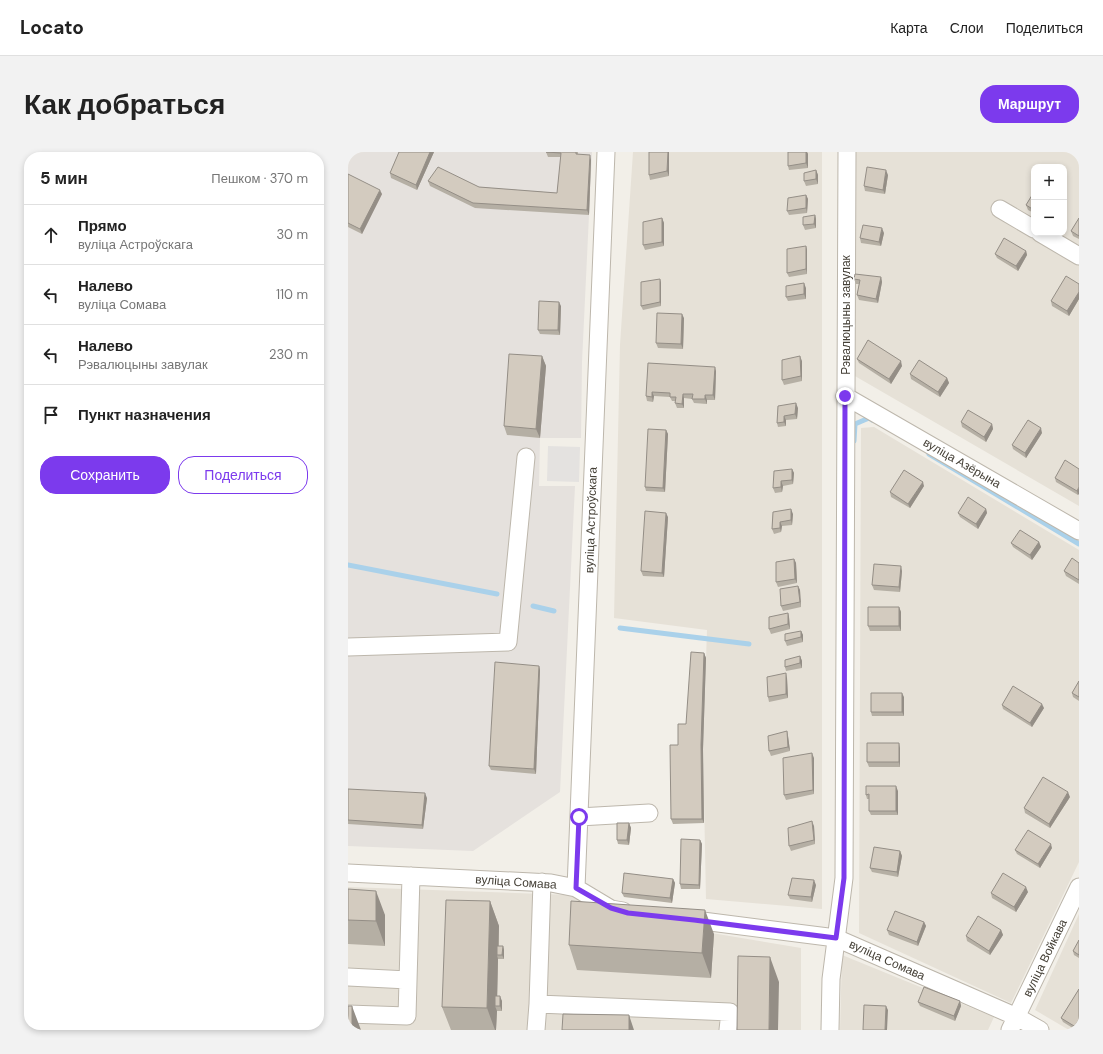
<!DOCTYPE html>
<html lang="ru">
<head>
<meta charset="utf-8">
<style>
  body { margin:0; font-family:"DM Sans",sans-serif; background:#f2f2f2; color:#222 }
  .controls { position:absolute; right:12px; top:12px; display:grid; overflow:hidden; border-radius:8px; box-shadow:0 2px 6px #0003 }
  .controls button { width:36px; height:36px; display:grid; place-items:center; padding:0; border:0; border-bottom:1px solid #e0e0e0; background:#fff; color:#222; font:20px sans-serif }
  .stop { position:absolute; width:12px; height:12px; margin:-9px; border:3px solid #7c3aed; border-radius:50%; background:#fff }
  .stop.end { background:#7c3aed; border-color:#fff; box-shadow:0 1px 4px #0008 }
  .list { margin:0; padding:0; list-style:none }
  h2 { display:flex; justify-content:space-between; align-items:center; height:52px; margin:0; padding:0 16px; font-size:17px }
  h2 small { font-size:13px; font-weight:400; color:#767676 }
  .list li { display:grid; grid-template-columns:26px 1fr auto; gap:12px; align-items:center; box-sizing:border-box; height:60px; padding:0 16px; border-top:1px solid #e0e0e0 }
  .list b { display:block; font-size:15px; white-space:nowrap }
  .list p { margin:0; font-size:13px; white-space:nowrap; color:#767676 }
  .list em { font-size:13px; font-style:normal; color:#767676 }
  .actions { display:flex; gap:8px; padding:12px 16px }
  .actions a { flex:1; padding:9px 0; border:1px solid #7c3aed; border-radius:16px; text-align:center; font-size:14px; color:#7c3aed }
  .actions .main { background:#7c3aed; color:#fff }
  .icon { flex:none; width:22px; height:22px; fill:none; stroke:currentColor; stroke-width:2; stroke-linecap:round; stroke-linejoin:round }
  .map { position:relative; flex:none; width:731px; height:878px; overflow:hidden; border-radius:16px }
  header { display:flex; align-items:center; gap:24px; box-sizing:border-box; height:56px; padding:0 20px; background:#fff; border-bottom:1px solid #e0e0e0 }
  header strong { font-size:19px }
  nav { display:flex; gap:22px; margin-inline-start:auto; font-size:14px }
  .intro { display:flex; align-items:center; justify-content:space-between; box-sizing:border-box; height:96px; padding:0 24px }
  h1 { margin:0; font-size:28px }
  .button { padding:10px 18px; border-radius:16px; background:#7c3aed; color:#fff; font-size:14px; font-weight:700 }
  main { display:flex; gap:24px; padding:0 24px }
  aside { flex:1; background:#fff; border-radius:16px; box-shadow:0 2px 6px #0003 }
  .map>svg:first-child { display:block }
</style>
</head>
<body>
<header>
<strong>Locato</strong>
<nav><a>Карта</a><a>Слои</a><a>Поделиться</a></nav>
</header>
<div class="intro"><h1>Как добраться</h1><a class="button">Маршрут</a></div>
<main>
<aside>
<h2>5 мин<small>Пешком · 370 m</small></h2>
<ul class="list">
<li><svg class="icon" aria-label="ahead" viewBox="0 0 24 24"><path d="M12 20V5M6 11l6-6 6 6"/></svg><div><b>Прямо</b><p>вуліца Астроўскага</p></div><em>30 m</em></li>
<li><svg class="icon" aria-label="left" viewBox="0 0 24 24"><path d="M17 20v-9H6M10 6l-5 5 5 5"/></svg><div><b>Налево</b><p>вуліца Сомава</p></div><em>110 m</em></li>
<li><svg class="icon" aria-label="left" viewBox="0 0 24 24"><path d="M17 20v-9H6M10 6l-5 5 5 5"/></svg><div><b>Налево</b><p>Рэвалюцыны завулак</p></div><em>230 m</em></li>
<li><svg class="icon" aria-label="arrive" viewBox="0 0 24 24"><path d="M6 21V4h12l-3 4 3 4H6"/></svg><div><b>Пункт назначения</b></div></li>
</ul>
<div class="actions"><a class="main">Сохранить</a><a>Поделиться</a></div>
</aside>
<div class="map">
<svg width="731" height="878" viewBox="0 0 731 878">
  <rect width="100%" height="100%" fill="#f2efe8"/>
  <path fill="#e6e1d7" fill-rule="evenodd" d="M285,0H474V757L358,747L355,597L359,478L266,466L272,193Z
    M506,0H731V354L500,220ZM686,15H716V81H686Z
    M526,275L731,398V710L663,851L511,781L513,276Z
    M0,735L225,743L262,764L453,796V878H0Z
    M731,762V878H721L687,858Z
    M494,803L646,865L640,878H492Z"/>
  <path fill="#e5e1dd" d="M0,0H244L234,210L233,286H192L191,334H227L212,640L125,699L0,694Z"/>
  <path fill="#e4e2e0" d="M200,294L232,295L231,330L199,329Z"/>
  <g fill="none" stroke-linecap="round" stroke-linejoin="round">
    <path stroke="#aad1ea" stroke-width="5" d="M506,289L507,272L521,266L524,268
      M581,302L731,392
      M0,413L149,442
      M185,454L206,459
      M272,476L401,492"/>
    <g stroke="#bdb7ac" stroke-width="19">
      <path id="minor" d="M652,57L686,77
        M692,81L731,104
        M497,244L731,379
        M0,495L160,490L178,305
        M231,665L301,661
        M0,721L203,731L228,736L263,757L275,759
        M194,730L190,852L382,860L380,878
        M228,736L258,0
        M339,767L488,786L669,865L692,878
        M0,825L60,828
        M0,862L59,864L63,724
        M188,878L190,852
        M482,878L483,827L496,726L499,0
        M662,878L731,735"/>
    </g>
    <use href="#minor" stroke="#fff" stroke-width="17"/>
  </g>
  <path fill="#b5afa4" d="M51,0H86L69,38L43,26L42,21Z
    M198,0H230V2L243,8L241,63L127,56L82,34L80,29L131,35L209,41L213,5H200Z
    M301,0H321V24L302,28L301,23Z
    M440,0H459L460,2V16L441,18L440,14Z
    M468,18L470,23V32L458,34L456,29Z
    M0,22L34,42L14,82L0,75Z
    M540,23L537,42L517,39L516,34Z
    M686,40V61L680,58L678,53Z
    M458,43L460,47L459,61L441,63L439,59Z
    M467,63L468,67V76L457,78L455,73Z
    M314,66L316,71V94L297,98L295,93Z
    M731,66V87L725,84L723,79Z
    M536,81L533,94L513,91L512,86Z
    M458,94L459,98V122L441,125L439,121Z
    M678,99L679,103L670,119L649,106L647,102Z
    M533,125L534,130L530,151L511,148L509,143L511,132H508L506,127Z
    M312,127L313,131V154L295,158L293,154Z
    M731,132V147L721,164L704,154L703,149Z
    M458,136V147L440,149L438,145Z
    M213,154L212,183L192,182L190,178Z
    M336,166L335,197L310,196L308,191Z
    M194,204L198,214L192,286L159,283L156,274Z
    M509,207L554,214L543,232L511,211Z
    M454,209V229L436,233L434,228Z
    M300,211L368,219L367,248H359V252L346,251L344,247L336,246V256H329L327,251V249H324L322,245L306,244L305,250L299,249L298,244Z
    M562,222L599,226L601,231L592,245L563,227Z
    M430,254L450,256L449,267L438,268V274L430,275L429,271Z
    M613,270L644,272L645,277L638,290L614,275Z
    M318,278L320,282L317,340L298,339L297,335Z
    M694,281L678,306L665,297L664,293Z
    M444,317L446,321L445,332L435,334L434,340L427,341L425,336Z
    M731,317L730,343L708,330L707,326Z
    M576,334L562,356L543,345L542,340Z
    M638,357L639,361L630,377L612,365L610,361Z
    M425,360L445,362L444,373L434,374L433,380L426,382L424,377Z
    M320,365L316,425L295,424L293,419Z
    M691,390L693,395L684,408L665,395L663,391Z
    M446,407L448,411L449,431L430,435L428,430Z
    M731,411V432L718,424L716,419Z
    M554,419L552,440L526,438L524,433Z
    M450,434L452,438L453,455L435,459L433,454Z
    M551,455L553,460V479H522L520,474Z
    M440,461L441,465L442,477L423,482L421,477Z
    M453,479L455,483V490L439,494L437,489Z
    M356,501L358,506L355,597L356,671L325,672L323,667L330,593L338,572Z
    M452,504L454,509V516L438,519L437,515Z
    M191,514L192,518L188,622L143,618L141,614Z
    M439,526L440,546L421,550L420,545Z
    M731,529V549L725,545L724,541Z
    M556,545V564H524L523,560Z
    M654,553L696,556L684,575L655,557Z
    M439,579L440,584L442,599L423,604L421,599Z
    M552,596V615H521L519,610Z
    M466,606V642L438,648L436,643Z
    M0,637L79,646L75,677L0,672Z
    M550,639V663H523L521,659V647H519L518,643Z
    M722,645L702,676L677,661L676,656Z
    M281,671L283,676L281,693L270,692L269,688Z
    M466,674L467,692L443,699L441,694Z
    M352,688L354,692L352,737H333L332,732Z
    M704,696L692,716L669,702L667,698Z
    M552,699L554,704L550,725L524,720L522,716Z
    M325,727L327,731L324,751L276,745L274,741Z
    M468,733L464,750L442,747L440,743Z
    M0,737L37,763V794L0,792Z
    M680,740L668,760L644,746L643,741Z
    M142,749L151,774V794H155L156,798V807H150L149,844L154,849V859H149L148,878H103L94,855Z
    M576,770L578,774L570,794L541,783L539,778Z
    M653,778L655,783L642,803L619,789L618,784Z
    M366,782L363,826L229,818L221,793Z
    M731,788V806L726,803L725,799Z
    M731,837V878H728L715,870L713,866Z
    M612,849L613,854L607,869L572,854L570,850Z"/>
  <path fill="#948e86" d="M82,0H86L69,38L68,33Z
    M320,0H321V24L319,19Z
    M458,0H459L460,2V16L458,11Z
    M242,3L243,8L241,63L239,58Z
    M468,18L470,23V32L468,27Z
    M538,18L540,23L537,42L535,38Z
    M32,38L34,42L14,82L12,77Z
    M458,43L460,47L459,61L458,56Z
    M467,63L468,67V76L466,72Z
    M314,66L316,71V94L314,90Z
    M534,76L536,81L533,94L531,90Z
    M458,94L459,98V122L458,117Z
    M678,99L679,103L670,119L668,114Z
    M533,125L534,130L530,151L528,147Z
    M312,127L313,131V154L312,150Z
    M456,131L458,136V147L456,142Z
    M731,140V147L721,164L719,159Z
    M211,150L213,154L212,183L210,178Z
    M334,162L336,166L335,197L333,192Z
    M194,204L198,214L192,286L188,277Z
    M452,204L454,209V229L453,224Z
    M553,209L554,214L543,232L541,227Z
    M367,215L368,219L367,248L365,243Z
    M599,226L601,231L592,245L590,240Z
    M304,240L306,244L305,250L304,245Z
    M335,242L336,246V256L334,252Z
    M357,243L359,248V252L357,247Z
    M448,251L450,256L449,267L447,262Z
    M436,264L438,268V274L436,270Z
    M644,272L645,277L638,290L636,285Z
    M693,276L694,281L678,306L677,301Z
    M318,278L320,282L317,340L315,336Z
    M444,317L446,321L445,332L444,328Z
    M433,329L435,334L434,340L433,335Z
    M575,330L576,334L562,356L560,352Z
    M731,335V342L730,343L729,339Z
    M443,357L445,362L444,373L443,368Z
    M638,357L639,361L630,377L628,372Z
    M318,361L320,365L316,425L314,421Z
    M432,370L434,374L433,380L432,376Z
    M691,390L693,395L684,408L682,403Z
    M446,407L448,411L449,431L447,427Z
    M553,414L554,419L552,440L551,435Z
    M450,434L452,438L453,455L452,450Z
    M551,455L553,460V479L551,474Z
    M440,461L441,465L442,477L440,472Z
    M453,479L455,483V490L453,485Z
    M356,501L358,506L355,597L356,671L354,667L353,593Z
    M452,504L454,509V516L452,511Z
    M191,514L192,518L188,622L186,617Z
    M438,521L439,526L440,546L438,542Z
    M554,541L556,545V564L554,560Z
    M694,552L696,556L684,575L682,571Z
    M439,579L440,584L442,599L440,595Z
    M551,591L552,596V615L551,610Z
    M464,601L466,606V642L465,638Z
    M548,634L550,639V663L548,659Z
    M720,640L722,645L702,676L701,672Z
    M77,641L79,646L75,677L74,673Z
    M464,669L466,674L467,692L466,688Z
    M281,671L283,676L281,693L279,688Z
    M352,688L354,692L352,737L351,733Z
    M703,692L704,696L692,716L690,712Z
    M552,699L554,704L550,725L549,720Z
    M325,727L327,731L324,751L322,746Z
    M466,728L468,733L464,750L463,745Z
    M678,735L680,740L668,760L666,755Z
    M28,739L37,763V794L28,769Z
    M142,749L151,774L150,803H149L150,807L149,854H147L149,859L148,878H147L139,856Z
    M357,758L366,782L363,826L354,801Z
    M576,770L578,774L570,794L569,790Z
    M653,778L655,783L642,803L641,799Z
    M155,794L156,798V807L154,803Z
    M422,805L431,830L430,878H421Z
    M152,844L154,849V859L152,854Z
    M612,849L613,854L607,869L606,864Z
    M4,854L13,878H4Z
    M538,854L540,858L539,878H537Z
    M281,863L286,878H281Z"/>
  <path fill="#d3cbbf" stroke="#948e86" d="M51,0H82L68,33L42,21Z
    M198,0H228V2L242,3L239,58L125,51L80,29L90,15L131,35L209,41L213,1Z
    M301,0H320L319,19L301,23Z
    M440,0H458V11L440,14Z
    M519,15L538,18L535,38L516,34Z
    M468,18V27L456,29V21Z
    M0,22L32,38L12,77L0,71Z
    M686,40V58L678,53Z
    M458,43V56L439,59L440,46Z
    M467,63L466,72L455,73V65Z
    M314,66V90L295,93V70Z
    M731,66V84L723,79Z
    M515,73L534,76L531,90L512,86Z
    M656,86L678,99L668,114L647,102Z
    M458,94V117L439,121V97Z
    M507,122L533,125L528,147L509,143L512,128L506,127Z
    M718,124L731,132V140L719,159L703,149Z
    M312,127V150L293,154V130Z
    M456,131V142L438,145V134Z
    M191,149L211,150L210,178H190Z
    M309,161L334,162L333,192L308,191Z
    M520,188L553,209L541,227L509,207Z
    M161,202L194,204L188,277L156,274Z
    M452,204L453,224L434,228V208Z
    M571,208L599,226L590,240L562,222Z
    M300,211L367,215L365,243H357V247H344L345,242H335L334,252L327,251L328,245H322V241L304,240V245L298,244Z
    M448,251L447,262L436,264V270L429,271L430,254Z
    M620,258L644,272L636,285L613,270Z
    M680,268L693,276L677,301L664,293Z
    M300,277L318,278L315,336L297,335Z
    M717,308L731,317V335L729,339L707,326Z
    M444,317V328L433,329V335L425,336L426,319Z
    M556,318L575,330L560,352L542,340Z
    M620,345L638,357L628,372L610,361Z
    M443,357V368L432,370V376L424,377L425,360Z
    M297,359L318,361L314,421L293,419Z
    M672,378L691,390L682,403L663,391Z
    M724,406L731,411V428L716,419Z
    M446,407L447,427L428,430V410Z
    M526,412L553,414L551,435L524,433Z
    M450,434L452,450L433,454L432,437Z
    M520,455H551V474H520Z
    M440,461V472L421,477V465Z
    M453,479V485L437,489V482Z
    M343,500L356,501L353,593L354,667H323L322,593H330V572H338Z
    M452,504V511L437,515V508Z
    M147,510L191,514L186,617L141,614Z
    M438,521V542L420,545L419,525Z
    M731,529V545L724,541Z
    M665,534L694,552L682,571L654,553Z
    M523,541H554V560H523Z
    M439,579L440,595L421,599L420,584Z
    M519,591H551V610H519Z
    M464,601L465,638L436,643L435,606Z
    M695,625L720,640L701,672L676,656Z
    M518,634H548V659H521V642L518,643Z
    M0,637L77,641L74,673L0,668Z
    M464,669L466,688L441,694L440,676Z
    M269,671H281L279,688H269Z
    M680,678L703,692L690,712L667,698Z
    M333,687L352,688L351,733L332,732Z
    M526,695L552,699L549,720L522,716Z
    M276,721L325,727L322,746L274,741Z
    M655,721L678,735L666,755L643,741Z
    M444,726L466,728L463,745L440,743Z
    M0,737L28,739V769L0,768Z
    M98,748L142,749L139,856L94,855Z
    M223,749L357,758L354,801L221,793Z
    M547,759L576,770L569,790L539,778Z
    M630,764L653,778L641,799L618,784Z
    M731,788V803L725,799Z
    M149,794H155L154,803H149Z
    M390,804L422,805L421,878H389Z
    M576,835L612,849L606,864L570,850Z
    M731,837V877L713,866Z
    M147,844H152V854H147Z
    M516,853L538,854L537,878H515Z
    M0,854H4V878H0Z
    M215,862L281,863V878H214Z"/>
  <g fill="none" stroke-linecap="round" stroke-linejoin="round">
    <path stroke="#7c3aed" stroke-width="5" d="M231,665L228,736L263,756L280,761L346,768L488,786L496,726L497,244"/>
  </g>
  <g text-anchor="middle" stroke-width="3" stroke-linejoin="round" paint-order="stroke">
    <g font-size="12" fill="#454037" stroke="#fff">
      <text transform="translate(498 163) rotate(-90)" y="4">Рэвалюцыны завулак</text>
      <text transform="translate(614 311) rotate(30)" y="4">вуліца Азёрына</text>
      <text transform="translate(243 368) rotate(-88)" y="4">вуліца Астроўскага</text>
      <text transform="translate(168 730) rotate(4)" y="4">вуліца Сомава</text>
      <text transform="translate(697 806) rotate(-64)" y="4">вуліца Войкава</text>
      <text transform="translate(539 808) rotate(24)" y="4">вуліца Сомава</text>
    </g>
  </g>
</svg>
<div class="controls">
<button>+</button>
<button>−</button>
</div>
<div class="stop" style="left:231px;top:665px"></div>
<div class="stop end" style="left:497px;top:244px"></div>
</div>
</main>
</body>
</html>
